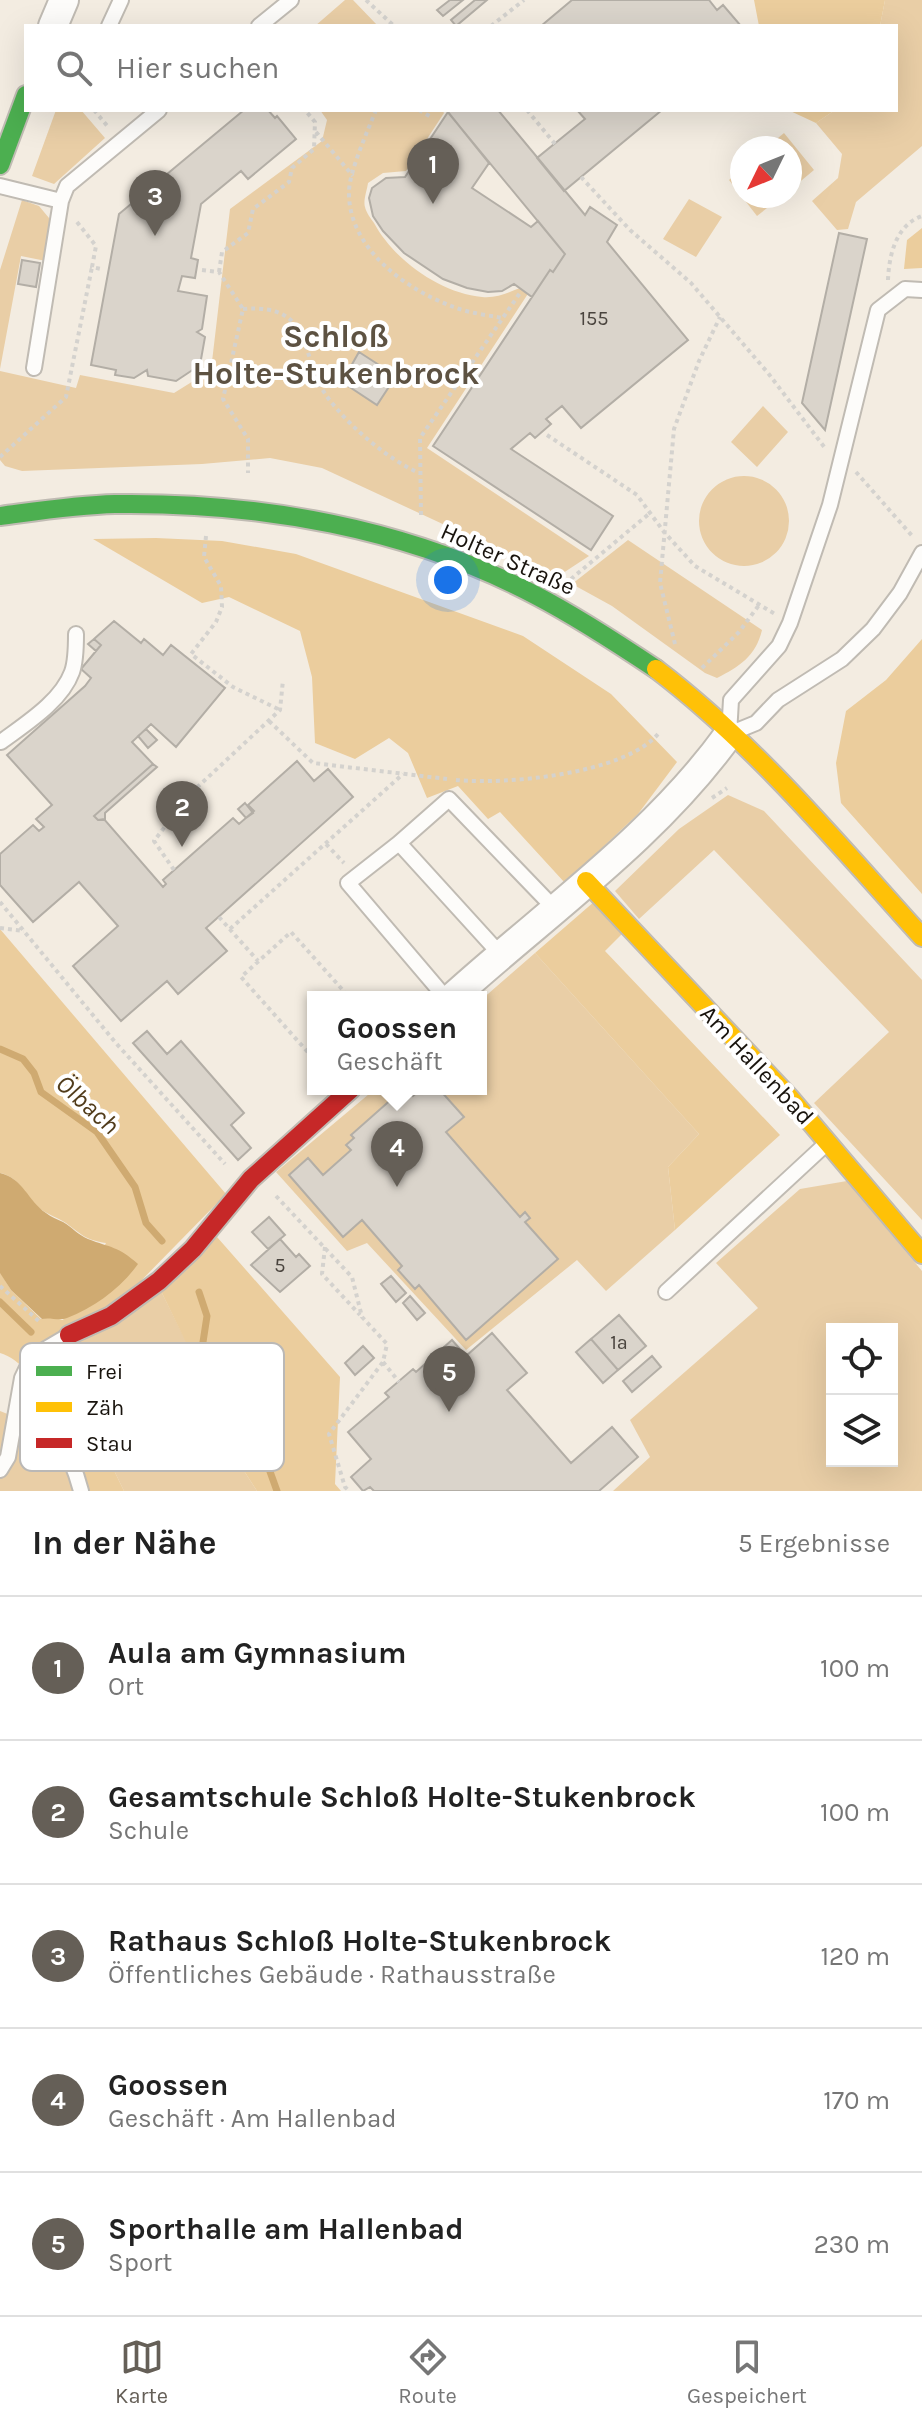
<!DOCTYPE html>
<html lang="de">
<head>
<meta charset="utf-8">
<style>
  body { margin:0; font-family:Karla,sans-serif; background:#f2f2f2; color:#222 }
  .controls { position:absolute; right:24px; bottom:24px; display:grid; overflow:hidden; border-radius:0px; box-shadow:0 8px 32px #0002 }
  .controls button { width:72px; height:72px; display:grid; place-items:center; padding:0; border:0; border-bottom:2px solid #e0e0e0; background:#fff; color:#222; font:40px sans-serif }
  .compass { position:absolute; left:730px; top:136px; width:72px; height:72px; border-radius:50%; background:#fff; box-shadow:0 8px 32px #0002; rotate:227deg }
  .you { position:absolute; left:448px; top:580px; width:28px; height:28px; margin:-20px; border:6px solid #fff; border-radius:50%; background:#1a73e8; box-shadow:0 0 0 12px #1a73e833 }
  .badge { display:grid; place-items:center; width:52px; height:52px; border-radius:50%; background:#655f57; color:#fff; font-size:26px; font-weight:700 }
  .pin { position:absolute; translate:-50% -66px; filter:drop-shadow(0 2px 4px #0008) }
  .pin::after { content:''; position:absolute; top:42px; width:28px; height:24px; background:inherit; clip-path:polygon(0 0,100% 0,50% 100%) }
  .popup { position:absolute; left:307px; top:991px; width:180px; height:104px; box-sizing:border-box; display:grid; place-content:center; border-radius:0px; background:#fff; filter:drop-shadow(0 2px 6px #0005); font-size:26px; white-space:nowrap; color:#767676 }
  .popup b { font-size:30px; color:#222 }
  .popup::after { content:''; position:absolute; left:50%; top:100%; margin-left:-16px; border:16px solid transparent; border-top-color:#fff }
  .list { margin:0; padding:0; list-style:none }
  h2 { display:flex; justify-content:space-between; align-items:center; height:104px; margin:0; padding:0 32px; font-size:34px }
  h2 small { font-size:26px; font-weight:400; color:#767676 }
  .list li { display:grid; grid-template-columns:52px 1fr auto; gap:24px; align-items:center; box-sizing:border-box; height:144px; padding:0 32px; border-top:2px solid #e0e0e0 }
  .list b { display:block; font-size:30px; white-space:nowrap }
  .list p { margin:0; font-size:26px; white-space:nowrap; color:#767676 }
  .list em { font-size:26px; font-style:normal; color:#767676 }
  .icon { flex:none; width:44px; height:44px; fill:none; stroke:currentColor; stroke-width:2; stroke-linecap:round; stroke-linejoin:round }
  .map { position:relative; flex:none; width:922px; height:1491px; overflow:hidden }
  .search { position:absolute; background:#fff; box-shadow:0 8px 32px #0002; left:24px; right:24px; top:24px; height:88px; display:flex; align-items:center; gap:20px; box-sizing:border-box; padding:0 28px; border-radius:0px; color:#767676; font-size:30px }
  .sheet { height:824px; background:#fff }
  nav { display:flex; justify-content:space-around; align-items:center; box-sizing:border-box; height:112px; border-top:2px solid #e0e0e0; background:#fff; font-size:22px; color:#767676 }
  nav a { display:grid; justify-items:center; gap:4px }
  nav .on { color:#655f57 }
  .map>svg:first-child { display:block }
</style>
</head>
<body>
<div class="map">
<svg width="922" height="1491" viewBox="0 0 922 1491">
  <rect width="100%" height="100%" fill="#f3ece1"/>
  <path fill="#e9cea6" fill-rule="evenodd" d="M345,0H353L378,26H315Z
    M885,0H922V146L856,202L848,229L837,230L812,201L838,178L842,154L816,123L835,110H896V26H880Z
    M56,110H81L105,138L54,184L32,176Z
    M320,110H442L444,113L406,171L383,173L368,183C367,190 363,201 365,207C366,212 371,219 374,223C394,260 440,293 482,297C502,299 517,287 535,283L427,448L589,556L557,577L322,468L270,458L202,464L22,471L5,466L0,460V371L76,388L80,375L174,393L211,370L230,209L322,141L327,120Z
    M784,133L814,170L790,190V148H766Z
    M742,168V196H782L757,216L729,180Z
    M689,199L722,217L696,257L663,239Z
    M22,200L39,206L54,224L46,261L21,256L0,369V270Z
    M763,406L788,432L757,467L731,442Z
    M699 521a45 45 0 1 1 90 0a45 45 0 1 1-90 0Z
    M628,540L762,630C756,656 739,667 717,678L705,673L612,606L572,584Z
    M728,795L764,811L922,980V1220L814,1103L889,1032L714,850L639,919L615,891L679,829Z
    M535,953L699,1134L668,1167L675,1230L606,1291L577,1260L466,1350L367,1243L347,1251L276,1172L375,1089H481V1000Z
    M847,1181L922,1271V1491H613L650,1457L630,1420L758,1308L716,1263L800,1189ZM832,1329H892V1461H832Z
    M161,1291L197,1363L239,1463L257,1491H124L71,1382L82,1341Z
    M28,1402L45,1419L78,1491H0V1411L20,1419Z"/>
  <path fill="#ebcd9d" d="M754,0H885L880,26H759Z
    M788,110H835L816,123Z
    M922,228V268L904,269L907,240Z
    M156,538L222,541L296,554L523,636L611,694L677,762L638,814L565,883L500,812L488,819L458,786L427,798L408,753L389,738L355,759L315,743L312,677L300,631L229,597L202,603L93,539Z
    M922,639V894L841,803L836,763L846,711L886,680Z
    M595,901L622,934L605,951L780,1135L675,1230L668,1167L699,1134L535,953Z
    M0,929L226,1194L82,1341L71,1382L124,1491H89C80,1453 40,1364 0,1353V1272L11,1290L41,1319L50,1317L63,1320L106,1243C86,1240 82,1235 66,1223C55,1216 42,1213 33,1202C22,1190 18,1177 0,1173Z
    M217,1237L340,1377L335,1484L341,1491H257L239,1463L219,1418L195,1410L183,1378L196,1363L161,1291Z"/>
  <path fill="#cfaa71" d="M0,1173C23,1178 28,1201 46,1213C51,1217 57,1219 63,1222C72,1227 78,1235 88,1239C111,1248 118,1246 138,1264C121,1288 95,1307 67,1318C59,1321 50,1317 42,1319L11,1290L0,1273Z"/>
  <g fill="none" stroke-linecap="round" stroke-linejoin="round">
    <path stroke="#cfaa71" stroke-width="7" d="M0,1049L23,1059L34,1073L41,1092L97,1132L135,1187L146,1223L162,1241
      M199,1292L207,1316L203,1342L204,1369L192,1382C206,1414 224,1403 250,1416L277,1491
      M0,1302L31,1332
      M49,1370L93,1452"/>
  </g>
  <path fill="#dad4cb" stroke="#b3aea6" stroke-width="2" d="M450,0H463L443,16L437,10Z
    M475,0H487L456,26L451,20Z
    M572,0H709L717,10L723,5L741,26H541Z
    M244,110H268L275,118L277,116L296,139L248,179L241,171L201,204L191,258L198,260L195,278L182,276L178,291L207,296L202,329L197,332L205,337L200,365L176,381L148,376L147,370L134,378L115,375L116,370L91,365L119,214Z
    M446,110H498L585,215L590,207L617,225L607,242L688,340L581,428L562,406L546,419L551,424L535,438L530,433L511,449L613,516L591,550L433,446L550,270L553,272L565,254Z
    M577,110H662L564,191L537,158L585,119Z
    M448,112L489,163L472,188L531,227L538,221L565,254L553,272L550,270L532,297L514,284L502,291L488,292L467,288L443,279L404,253L383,231L373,216L369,198L372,188L386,178L405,177Z
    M839,233L867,239L825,430L802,403Z
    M22,260L40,263L36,287L18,284Z
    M359,352L396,376L377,405L342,382Z
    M114,621L141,643L144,639L163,655L171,645L225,688L176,747L151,724L132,742L153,764L94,816L98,820L104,819L163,887L166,884L163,880L233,818L239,824L254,811L248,805L297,761L314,781L328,769L353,797L206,928L227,951L178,994L167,981L121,1021L73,966L118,926L102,908L79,882L33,922L0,885V854L33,825L39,831L44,827L36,819L52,805L7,755L85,686L91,678L81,669L101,645L94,639Z
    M94,639L101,645L96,651L88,644Z
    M146,729L157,740L148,748L138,736Z
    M153,764L157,767L105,813V820H98L94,816Z
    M245,803L253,813L246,818L238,809Z
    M147,1031L167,1054L181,1041L244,1113L231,1125L251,1148L238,1160L133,1043Z
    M403,1089H408L413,1096L421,1089H439L464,1117L446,1132L520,1217L525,1212L530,1218L525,1222L558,1259L466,1340L419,1285L415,1289L398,1270L402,1266L362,1220L343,1237L289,1175L308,1158L323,1175L351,1150L346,1145L354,1138L351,1135Z
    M269,1217L285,1235L268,1249L252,1232Z
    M280,1239L296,1257L299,1254L310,1266L280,1292L251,1265Z
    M391,1276L406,1293L396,1302L381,1284Z
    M410,1296L425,1313L417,1320L403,1303Z
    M619,1315L646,1346L618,1370L591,1339Z
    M492,1333L527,1373L507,1390L571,1463L612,1427L638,1457L599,1491H374L370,1487L363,1491L351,1477L371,1459L348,1432L389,1397L385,1393L413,1369L416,1372L452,1340L466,1356Z
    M591,1339L618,1370L603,1383L576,1352Z
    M363,1346L374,1358L355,1375L345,1363Z
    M652,1356L661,1367L632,1392L623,1381Z"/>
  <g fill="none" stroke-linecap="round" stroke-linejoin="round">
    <g stroke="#c0bbb3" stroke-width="18">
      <path id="lane" d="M109,26L121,0
        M259,26L291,0
        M0,186L61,201L34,368
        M61,201L67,186L159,110
        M922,290L905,289L878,310L830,505L790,623L779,646L731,700L729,734L756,723L778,700L842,659L873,629L900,593L922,553
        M1,742C25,724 61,702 72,672C76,661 76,646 76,634
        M399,843L348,883L445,997
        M500,954L399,843L449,799L555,909
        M666,1292L827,1143
        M66,1337L32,1357L22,1378C47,1414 70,1448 81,1491
        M0,1470L8,1457L22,1378"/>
    </g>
    <g stroke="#c0bbb3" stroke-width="32">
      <path id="street" d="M53,26L64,0
        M453,997C547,912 655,837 729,734"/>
    </g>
    <g stroke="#c0bbb3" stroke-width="22">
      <path id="fast" d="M0,165L26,95
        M0,516C38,511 76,505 115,504C259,502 409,528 537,596C579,618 617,643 656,669"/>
    </g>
    <g stroke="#c0bbb3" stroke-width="22">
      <path id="slow" d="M656,669C756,745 838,844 922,937
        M586,881L790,1098L922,1254"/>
    </g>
    <g stroke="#c0bbb3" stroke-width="22">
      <path id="jam" d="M69,1335L111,1316L159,1281L193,1249L251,1179L351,1089"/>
    </g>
    <path stroke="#d4d2ce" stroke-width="4" stroke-dasharray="4 4" stroke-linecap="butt" d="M366,0L394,26
      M491,26L524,0
      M94,110L109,128
      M376,110C368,130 349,172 349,192C348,248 406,290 454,307C469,313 487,315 502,318
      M419,110L433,118
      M527,110L555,144
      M316,132L353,176
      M581,177L630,230L691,283L768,373L825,448
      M77,222L96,246L92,267L101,269
      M202,270L219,272L243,309L223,399L248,439V473
      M219,272L222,252L248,233L253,209L289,182L292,168L314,149L315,122L305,110
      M888,280C889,255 896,225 922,216
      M243,309C317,303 298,358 328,398C350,427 386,458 419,473
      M547,435L637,495L664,532L695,566L775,614
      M0,457L66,397L92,267
      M856,472L914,538
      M421,515L420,438L520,293
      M206,536L204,557L221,586L222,607L216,622L191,654L233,687L280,710
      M571,579L650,513
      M675,644L660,583L674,429L699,361L720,317
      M702,668L739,632L759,605
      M269,721L313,763L447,779
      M456,780C506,785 624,774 658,734
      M712,798L727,788
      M326,844L344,863
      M174,870L154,841L189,795L280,710L283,680
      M0,902L115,1042L225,1164
      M219,917L258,961
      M0,928L24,931
      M230,929L403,774
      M313,1058L241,977L291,932L349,997
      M276,1196L352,1277L362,1317L387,1344L383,1362L329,1434L345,1487L349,1491
      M325,1247L322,1274L360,1315
      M0,1286L41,1323
      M383,1362L399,1382"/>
    <use href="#lane" stroke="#fdfcfa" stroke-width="14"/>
    <use href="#street" stroke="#fdfcfa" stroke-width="28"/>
    <use href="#fast" stroke="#4caf50" stroke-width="18"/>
    <use href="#slow" stroke="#ffc107" stroke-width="18"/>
    <use href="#jam" stroke="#c62828" stroke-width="18"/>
  </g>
  <g text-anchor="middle" stroke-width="8" stroke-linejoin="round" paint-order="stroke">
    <g font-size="20" fill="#4a443e">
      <text x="594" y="325">155</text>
      <text x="280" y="1272">5</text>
      <text x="619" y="1349">1a</text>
    </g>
    <g font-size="24" fill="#18130d" stroke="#fff">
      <text transform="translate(508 559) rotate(24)" y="8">Holter Straße</text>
      <text transform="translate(757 1065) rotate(47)" y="8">Am Hallenbad</text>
    </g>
    <g font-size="26" font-style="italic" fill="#513c1b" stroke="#fff">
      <text transform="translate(88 1104) rotate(42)" y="9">Ölbach</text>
    </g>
    <g font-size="32" font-weight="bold" fill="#5d5242" stroke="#fff">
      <text x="336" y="347">Schloß<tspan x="336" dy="37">Holte-Stukenbrock</tspan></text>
    </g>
  </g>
  <rect x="20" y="1343" width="264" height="128" rx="12" fill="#fff" stroke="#bab8b6" stroke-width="2"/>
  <rect x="36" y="1366" width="36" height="10" fill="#4caf50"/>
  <rect x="36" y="1402" width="36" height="10" fill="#ffc107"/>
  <rect x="36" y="1438" width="36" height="10" fill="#c62828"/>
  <g font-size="22" fill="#18130d">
    <text x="86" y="1379">Frei</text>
    <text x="86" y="1415">Zäh</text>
    <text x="86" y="1451">Stau</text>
  </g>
</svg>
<div class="controls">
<button><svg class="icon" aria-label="locate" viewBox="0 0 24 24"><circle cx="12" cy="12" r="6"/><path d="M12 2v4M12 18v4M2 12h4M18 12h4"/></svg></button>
<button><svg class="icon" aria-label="layers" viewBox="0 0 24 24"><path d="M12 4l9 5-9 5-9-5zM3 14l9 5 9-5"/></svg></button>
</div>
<svg class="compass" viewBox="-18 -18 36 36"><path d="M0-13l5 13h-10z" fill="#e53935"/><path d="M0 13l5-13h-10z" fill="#767676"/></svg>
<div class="you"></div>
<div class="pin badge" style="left:433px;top:204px">1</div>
<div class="pin badge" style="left:182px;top:847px">2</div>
<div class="pin badge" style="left:155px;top:236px">3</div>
<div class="pin badge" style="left:397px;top:1187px">4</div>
<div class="popup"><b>Goossen</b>Geschäft</div>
<div class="pin badge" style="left:449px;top:1412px">5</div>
<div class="search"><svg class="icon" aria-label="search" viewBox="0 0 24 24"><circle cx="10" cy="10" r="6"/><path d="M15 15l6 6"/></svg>Hier suchen</div>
</div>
<section class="sheet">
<h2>In der Nähe<small>5 Ergebnisse</small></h2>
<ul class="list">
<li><span class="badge">1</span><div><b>Aula am Gymnasium</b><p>Ort</p></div><em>100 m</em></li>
<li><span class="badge">2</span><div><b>Gesamtschule Schloß Holte-Stukenbrock</b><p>Schule</p></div><em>100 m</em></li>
<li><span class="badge">3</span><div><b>Rathaus Schloß Holte-Stukenbrock</b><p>Öffentliches Gebäude · Rathausstraße</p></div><em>120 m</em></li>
<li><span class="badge">4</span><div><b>Goossen</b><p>Geschäft · Am Hallenbad</p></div><em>170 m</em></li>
<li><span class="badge">5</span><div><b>Sporthalle am Hallenbad</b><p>Sport</p></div><em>230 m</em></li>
</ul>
</section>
<nav>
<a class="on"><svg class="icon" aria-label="map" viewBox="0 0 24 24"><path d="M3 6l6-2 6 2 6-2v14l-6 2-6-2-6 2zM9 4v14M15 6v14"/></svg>Karte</a>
<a><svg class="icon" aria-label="directions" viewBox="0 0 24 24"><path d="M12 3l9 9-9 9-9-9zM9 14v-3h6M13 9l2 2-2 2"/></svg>Route</a>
<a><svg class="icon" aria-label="saved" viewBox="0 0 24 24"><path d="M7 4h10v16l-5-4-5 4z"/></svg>Gespeichert</a>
</nav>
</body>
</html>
